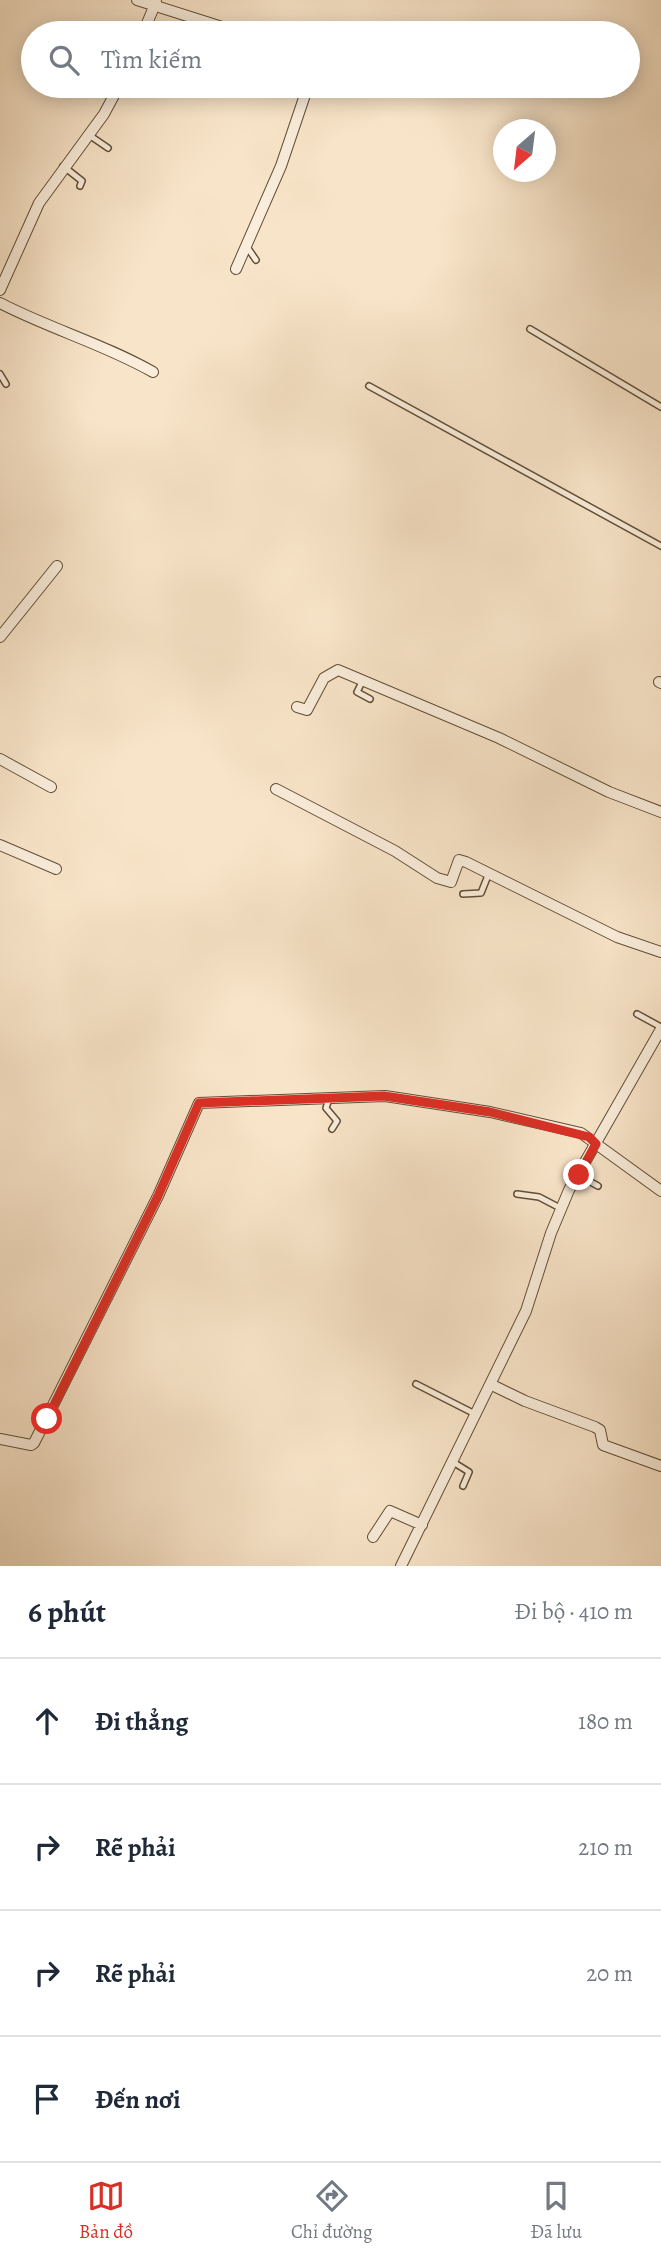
<!DOCTYPE html>
<html lang="vi">
<head>
<meta charset="utf-8">
<style>
  body { margin:0; font-family:Alegreya,serif; background:#f2f2f3; color:#1f2937 }
  .compass { position:absolute; left:493px; top:119px; width:63px; height:63px; border-radius:50%; background:#fff; box-shadow:0 4px 18px #0003; rotate:208deg }
  .stop { position:absolute; width:21px; height:21px; margin:-16px; border:5px solid #d93025; border-radius:50%; background:#fff }
  .stop.end { background:#d93025; border-color:#fff; box-shadow:0 2px 7px #0008 }
  .list { margin:0; padding:0; list-style:none }
  h2 { display:flex; justify-content:space-between; align-items:center; height:91px; margin:0; padding:0 28px; font-size:30px }
  h2 small { font-size:23px; font-weight:400; color:#747a83 }
  .list li { display:grid; grid-template-columns:46px 1fr auto; gap:21px; align-items:center; box-sizing:border-box; height:126px; padding:0 28px; border-top:2px solid #e0e1e3 }
  .list b { display:block; font-size:26px; white-space:nowrap }
  .list em { font-size:23px; font-style:normal; color:#747a83 }
  .icon { flex:none; width:38px; height:38px; fill:none; stroke:currentColor; stroke-width:2; stroke-linecap:round; stroke-linejoin:round }
  .map { position:relative; flex:none; width:661px; height:1566px; overflow:hidden }
  .search { position:absolute; background:#fff; box-shadow:0 4px 18px #0003; left:21px; right:21px; top:21px; height:77px; display:flex; align-items:center; gap:18px; box-sizing:border-box; padding:0 24px; border-radius:38px; color:#747a83; font-size:26px }
  .sheet { height:595px; background:#fff }
  nav { display:flex; justify-content:space-around; align-items:center; box-sizing:border-box; height:98px; border-top:2px solid #e0e1e3; background:#fff; font-size:19px; color:#747a83 }
  nav a { display:grid; justify-items:center; gap:4px }
  nav .on { color:#d93025 }
  .map>svg:first-child { display:block }
</style>
</head>
<body>
<div class="map">
<svg width="661" height="1566" viewBox="0 0 661 1566">
  <rect width="100%" height="100%" fill="#f8e4c8"/>
  <filter id="stains"><feTurbulence type="fractalNoise" baseFrequency=".00286" numOctaves="4"/><feColorMatrix values="0 0 0 0 .2 0 0 0 0 .09 0 0 0 0 .02 0 0 0 .5 -.17"/></filter>
  <radialGradient id="worn" r=".72"><stop offset=".6" stop-color="#630" stop-opacity="0"/><stop offset="1" stop-color="#630" stop-opacity=".3"/></radialGradient>
  <g fill="none" stroke-linecap="round" stroke-linejoin="round">
    <g stroke="#614f37" stroke-width="8">
      <path id="lane" d="M89,135L108,148
        M63,166L82,181L80,186
        M247,247L256,260
        M530,329L661,407
        M0,374L6,384
        M369,386L661,546
        M363,680L357,692L370,699
        M463,894L481,893L489,873
        M637,1014L661,1027
        M329,1099L326,1108L337,1121L332,1129
        M578,1175L598,1186
        M517,1194L539,1197L562,1209
        M416,1384L477,1415
        M453,1462L469,1472L463,1486"/>
    </g>
    <g stroke="#614f37" stroke-width="12">
      <path id="street" d="M137,0L241,33
        M143,33L156,2
        M392,91L393,86
        M236,269L281,166L308,86
        M0,290L39,203L104,114L119,86
        M0,303C50,329 104,344 153,372
        M0,637L57,566
        M659,682L661,683
        M297,707L307,710L324,678L338,670L499,738L609,792L661,812
        M0,759L51,787
        M276,789L395,851L437,878L451,882L459,860L466,862L617,937L661,952
        M0,845L56,869
        M492,1385L525,1401L595,1427L600,1430L603,1445L661,1466
        M0,1439L31,1445L34,1443L158,1196L199,1103L385,1096L490,1112L581,1133L661,1191
        M373,1537L390,1511L422,1525
        M401,1566L526,1311L551,1233L569,1190L661,1029"/>
    </g>
    <use href="#lane" stroke="#faeddb" stroke-width="5"/>
    <use href="#street" stroke="#faeddb" stroke-width="10"/>
  </g>
  <g fill="none" stroke-linecap="round" stroke-linejoin="round">
    <path stroke="#d93025" stroke-width="9" d="M47,1419L158,1196L199,1103L384,1096L490,1112L589,1137L596,1144L579,1175"/>
  </g>
  <rect width="100%" height="100%" filter="url(#stains)"/>
  <rect width="100%" height="100%" fill="url(#worn)"/>
</svg>
<svg class="compass" viewBox="-18 -18 36 36"><path d="M0-13l5 13h-10z" fill="#e53935"/><path d="M0 13l5-13h-10z" fill="#747a83"/></svg>
<div class="stop" style="left:47px;top:1419px"></div>
<div class="stop end" style="left:579px;top:1175px"></div>
<div class="search"><svg class="icon" aria-label="search" viewBox="0 0 24 24"><circle cx="10" cy="10" r="6"/><path d="M15 15l6 6"/></svg>Tìm kiếm</div>
</div>
<section class="sheet">
<h2>6 phút<small>Đi bộ · 410 m</small></h2>
<ul class="list">
<li><svg class="icon" aria-label="ahead" viewBox="0 0 24 24"><path d="M12 20V5M6 11l6-6 6 6"/></svg><div><b>Đi thẳng</b></div><em>180 m</em></li>
<li><svg class="icon" aria-label="right" viewBox="0 0 24 24"><path d="M7 20v-9h11M14 6l5 5-5 5"/></svg><div><b>Rẽ phải</b></div><em>210 m</em></li>
<li><svg class="icon" aria-label="right" viewBox="0 0 24 24"><path d="M7 20v-9h11M14 6l5 5-5 5"/></svg><div><b>Rẽ phải</b></div><em>20 m</em></li>
<li><svg class="icon" aria-label="arrive" viewBox="0 0 24 24"><path d="M6 21V4h12l-3 4 3 4H6"/></svg><div><b>Đến nơi</b></div></li>
</ul>
</section>
<nav>
<a class="on"><svg class="icon" aria-label="map" viewBox="0 0 24 24"><path d="M3 6l6-2 6 2 6-2v14l-6 2-6-2-6 2zM9 4v14M15 6v14"/></svg>Bản đồ</a>
<a><svg class="icon" aria-label="directions" viewBox="0 0 24 24"><path d="M12 3l9 9-9 9-9-9zM9 14v-3h6M13 9l2 2-2 2"/></svg>Chỉ đường</a>
<a><svg class="icon" aria-label="saved" viewBox="0 0 24 24"><path d="M7 4h10v16l-5-4-5 4z"/></svg>Đã lưu</a>
</nav>
</body>
</html>
